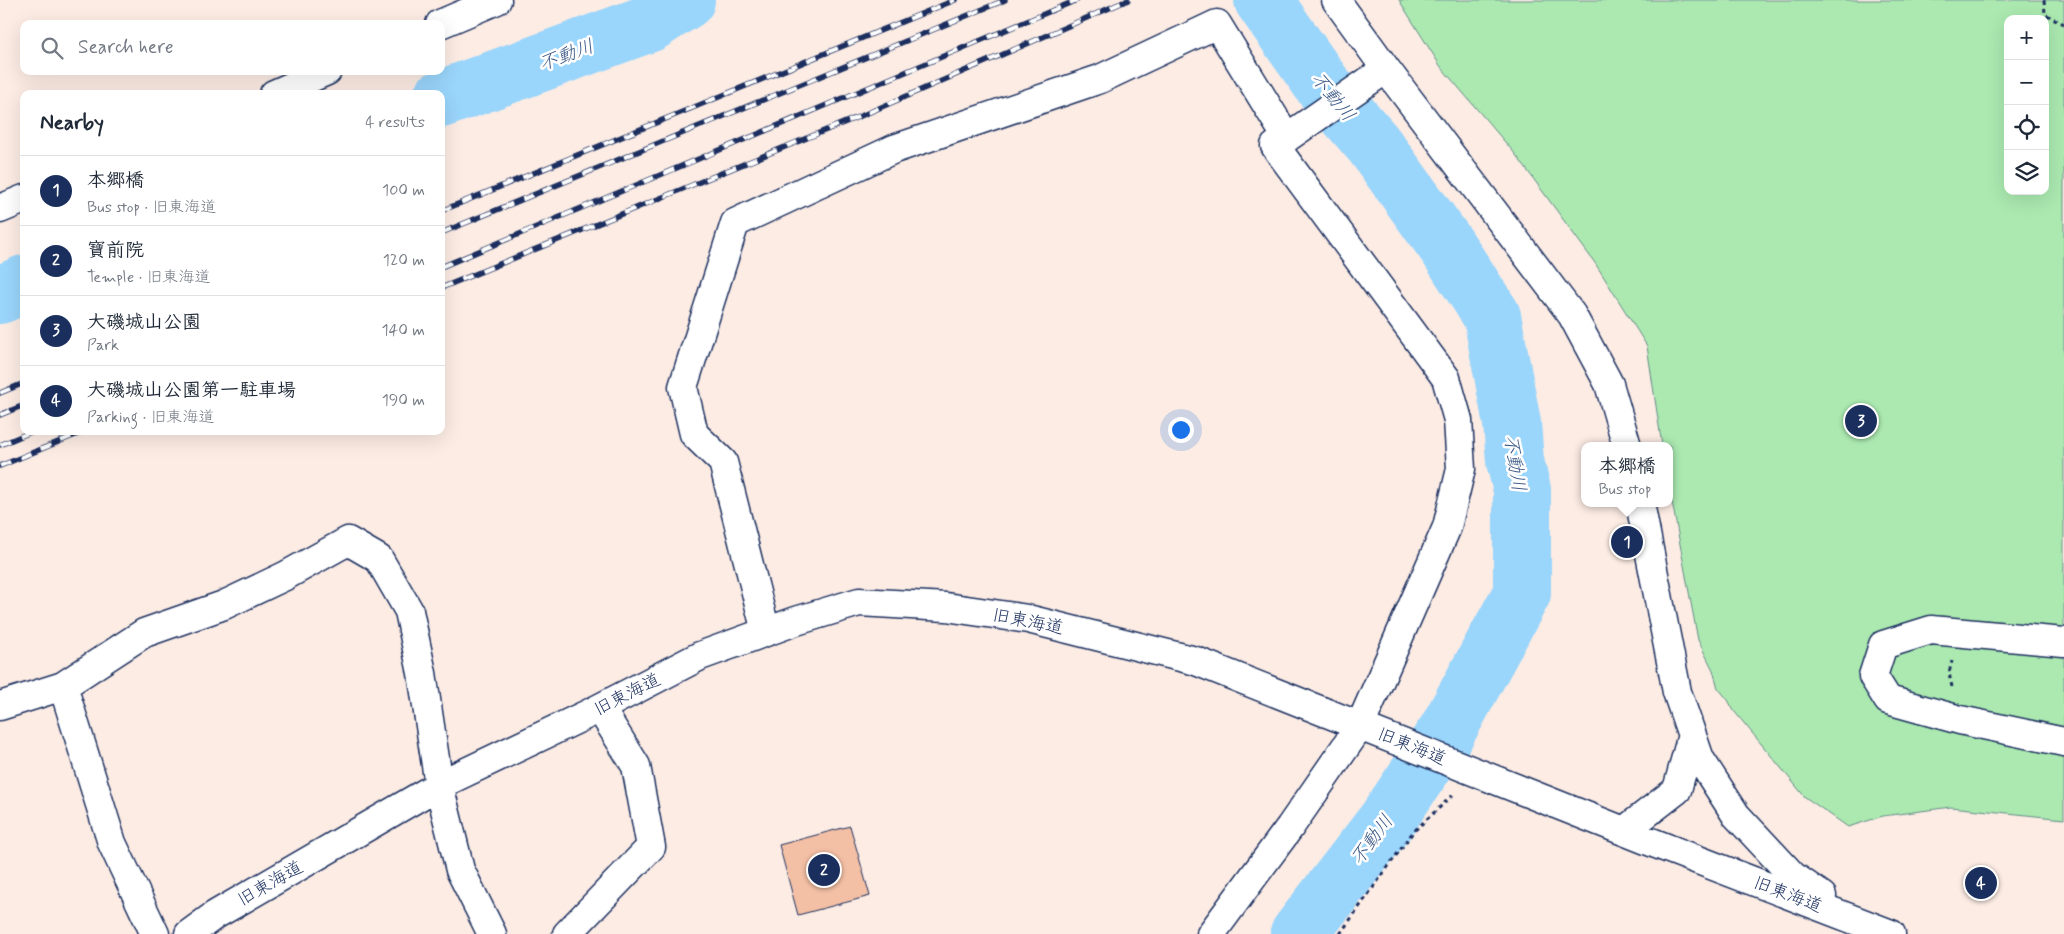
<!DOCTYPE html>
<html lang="en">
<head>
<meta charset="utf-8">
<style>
  body { margin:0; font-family:Mynerve,"Klee One",sans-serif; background:#f6f6f7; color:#1f2937 }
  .controls { position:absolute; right:15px; top:15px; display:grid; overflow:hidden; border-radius:10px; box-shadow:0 5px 20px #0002 }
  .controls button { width:45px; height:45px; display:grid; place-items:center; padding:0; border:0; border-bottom:1px solid #e0e1e3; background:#fff; color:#1f2937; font:25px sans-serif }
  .you { position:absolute; left:1180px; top:429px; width:18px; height:18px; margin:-12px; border:4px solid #fff; border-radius:50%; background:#1a73e8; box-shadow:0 0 0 8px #1a73e833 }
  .badge { display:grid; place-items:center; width:32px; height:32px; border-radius:50%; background:#1b2f5e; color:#fff; font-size:16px; font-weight:700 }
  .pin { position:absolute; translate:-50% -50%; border:2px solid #fff; box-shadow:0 1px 5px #0006 }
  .popup { position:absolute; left:1581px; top:442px; width:92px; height:65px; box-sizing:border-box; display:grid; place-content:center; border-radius:10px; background:#fff; filter:drop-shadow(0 1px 4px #0005); font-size:16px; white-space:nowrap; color:#747a83 }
  .popup b { font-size:19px; color:#1f2937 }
  .popup::after { content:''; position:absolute; left:50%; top:100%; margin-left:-10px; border:10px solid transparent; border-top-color:#fff }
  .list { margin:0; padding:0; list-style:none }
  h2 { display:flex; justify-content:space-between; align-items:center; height:65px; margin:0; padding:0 20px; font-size:21px }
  h2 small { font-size:16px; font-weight:400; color:#747a83 }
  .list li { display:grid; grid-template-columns:32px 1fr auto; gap:15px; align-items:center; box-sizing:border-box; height:70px; padding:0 20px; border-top:1px solid #e0e1e3 }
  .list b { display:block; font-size:19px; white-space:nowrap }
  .list p { margin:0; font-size:16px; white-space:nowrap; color:#747a83 }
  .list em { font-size:16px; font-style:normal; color:#747a83 }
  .icon { flex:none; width:28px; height:28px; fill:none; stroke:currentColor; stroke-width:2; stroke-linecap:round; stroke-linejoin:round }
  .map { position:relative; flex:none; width:2064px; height:934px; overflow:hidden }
  .search { position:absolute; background:#fff; box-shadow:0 5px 20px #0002; left:20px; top:20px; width:425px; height:55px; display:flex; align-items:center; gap:12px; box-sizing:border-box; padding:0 18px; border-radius:10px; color:#747a83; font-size:19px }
  .panel { position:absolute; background:#fff; box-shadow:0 5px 20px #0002; left:20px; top:90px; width:425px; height:345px; border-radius:10px }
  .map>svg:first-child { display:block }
</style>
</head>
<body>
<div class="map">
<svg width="2064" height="934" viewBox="0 0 2064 934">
  <rect width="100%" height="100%" fill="#fcece4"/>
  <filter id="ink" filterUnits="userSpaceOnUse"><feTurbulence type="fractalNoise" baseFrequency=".02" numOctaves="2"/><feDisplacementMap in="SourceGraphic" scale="10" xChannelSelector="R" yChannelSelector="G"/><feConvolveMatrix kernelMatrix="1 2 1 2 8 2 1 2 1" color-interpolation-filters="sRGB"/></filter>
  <g filter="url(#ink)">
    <path fill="#abe9b0" stroke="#638c87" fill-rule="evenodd" d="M1399,0H2064V819L1951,807L1883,816L1848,827L1805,797L1734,711L1728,700L1718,688L1713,670L1698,640L1670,491V446H1662L1647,346L1595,263L1516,155L1441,67ZM2008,19H2045V191H2008Z"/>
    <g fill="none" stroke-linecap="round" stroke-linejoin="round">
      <path stroke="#9ad5fb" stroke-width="58" d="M1263,0L1324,87L1374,145L1448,248L1492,316L1512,423L1515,461L1522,490V593L1447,731L1387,820L1299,934
        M441,99L650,23L686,0
        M0,295L24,284"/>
    </g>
    <path fill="#f4c0a5" stroke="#1b2f5e" d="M850,826L870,896L798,915L779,845Z"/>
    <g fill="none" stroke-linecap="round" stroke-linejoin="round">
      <g stroke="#1b2f5e" stroke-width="31">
        <path id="minor" d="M1336,0L1386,69L1572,315L1609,384L1627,446
          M440,24L497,0
          M274,94L327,71
          M0,209L24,199
          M1640,503L1677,692L1700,759L1736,815L1793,876L1822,896
          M766,632L723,462L694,434L683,387L735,223L894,149L1100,79L1217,24L1287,138
          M2064,642L1931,630L1883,645L1873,676L1888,700L1960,720L2064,742
          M0,706L63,686
          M1624,831L1677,790L1692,735
          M155,934L112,843L63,686L144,633L224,605L285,576L348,541L379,559L409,611L422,673L439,785L460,870L492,934
          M189,934L215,915L439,785L592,712L700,656L796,621L859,602L946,607L1028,619L1196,661L1659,845L1891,934
          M567,934L651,847L636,766L600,708
          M1211,934L1290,827L1360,726L1447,527L1461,469L1458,420L1446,378L1275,146L1386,69"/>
      </g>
      <path stroke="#1b2f5e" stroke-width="3" stroke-dasharray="4 4" stroke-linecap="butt" d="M2044,0L2045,14L2064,24
        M1952,687L1949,673L1952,661
        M1340,934L1413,832L1453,795"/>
      <use href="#minor" stroke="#fff" stroke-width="28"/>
      <g stroke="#1b2f5e" stroke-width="5.5">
        <path id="rail" d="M441,211L955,0
          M441,233L1005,0
          M441,267L1077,0
          M441,288L863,115L1128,0
          M0,393L24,383
          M0,415L24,405
          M0,445L33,431
          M0,466L85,431"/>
      </g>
      <use href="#rail" stroke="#fff" stroke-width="4" stroke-dasharray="11" stroke-linecap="butt"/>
    </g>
  </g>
  <g text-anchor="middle" stroke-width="5" stroke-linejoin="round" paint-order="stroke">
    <g font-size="18" fill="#1b2f5e" stroke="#fff">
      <text transform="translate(1028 621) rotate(11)" y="6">旧東海道</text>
      <text transform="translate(627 694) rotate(-27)" y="6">旧東海道</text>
      <text transform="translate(1412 746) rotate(22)" y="6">旧東海道</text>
      <text transform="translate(270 883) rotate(-30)" y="6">旧東海道</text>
      <text transform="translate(1788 894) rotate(21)" y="6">旧東海道</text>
    </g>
    <g font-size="19" font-style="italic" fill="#3b5885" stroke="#fff">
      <text transform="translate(566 54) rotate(-20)" y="7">不動川</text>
      <text transform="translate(1334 96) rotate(51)" y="7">不動川</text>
      <text transform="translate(1516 463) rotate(81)" y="7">不動川</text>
      <text transform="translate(1371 839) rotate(-53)" y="7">不動川</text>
    </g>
  </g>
</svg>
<div class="controls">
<button>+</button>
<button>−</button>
<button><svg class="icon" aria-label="locate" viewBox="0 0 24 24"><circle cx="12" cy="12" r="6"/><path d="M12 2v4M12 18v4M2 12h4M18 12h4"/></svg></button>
<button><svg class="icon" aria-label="layers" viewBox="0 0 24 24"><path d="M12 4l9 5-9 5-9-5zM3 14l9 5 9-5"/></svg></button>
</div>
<div class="you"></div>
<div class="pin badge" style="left:1627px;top:542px">1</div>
<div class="popup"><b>本郷橋</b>Bus stop</div>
<div class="pin badge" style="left:824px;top:870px">2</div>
<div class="pin badge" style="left:1861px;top:421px">3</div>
<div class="pin badge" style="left:1981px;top:883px">4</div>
<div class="search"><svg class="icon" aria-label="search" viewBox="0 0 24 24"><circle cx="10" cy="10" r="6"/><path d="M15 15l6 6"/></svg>Search here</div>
<section class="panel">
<h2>Nearby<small>4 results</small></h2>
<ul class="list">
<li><span class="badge">1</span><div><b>本郷橋</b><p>Bus stop · 旧東海道</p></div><em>100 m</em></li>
<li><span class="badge">2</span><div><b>寶前院</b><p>Temple · 旧東海道</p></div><em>120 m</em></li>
<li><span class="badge">3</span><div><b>大磯城山公園</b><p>Park</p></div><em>140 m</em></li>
<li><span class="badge">4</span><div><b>大磯城山公園第一駐車場</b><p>Parking · 旧東海道</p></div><em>190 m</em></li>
</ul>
</section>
</div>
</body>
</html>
